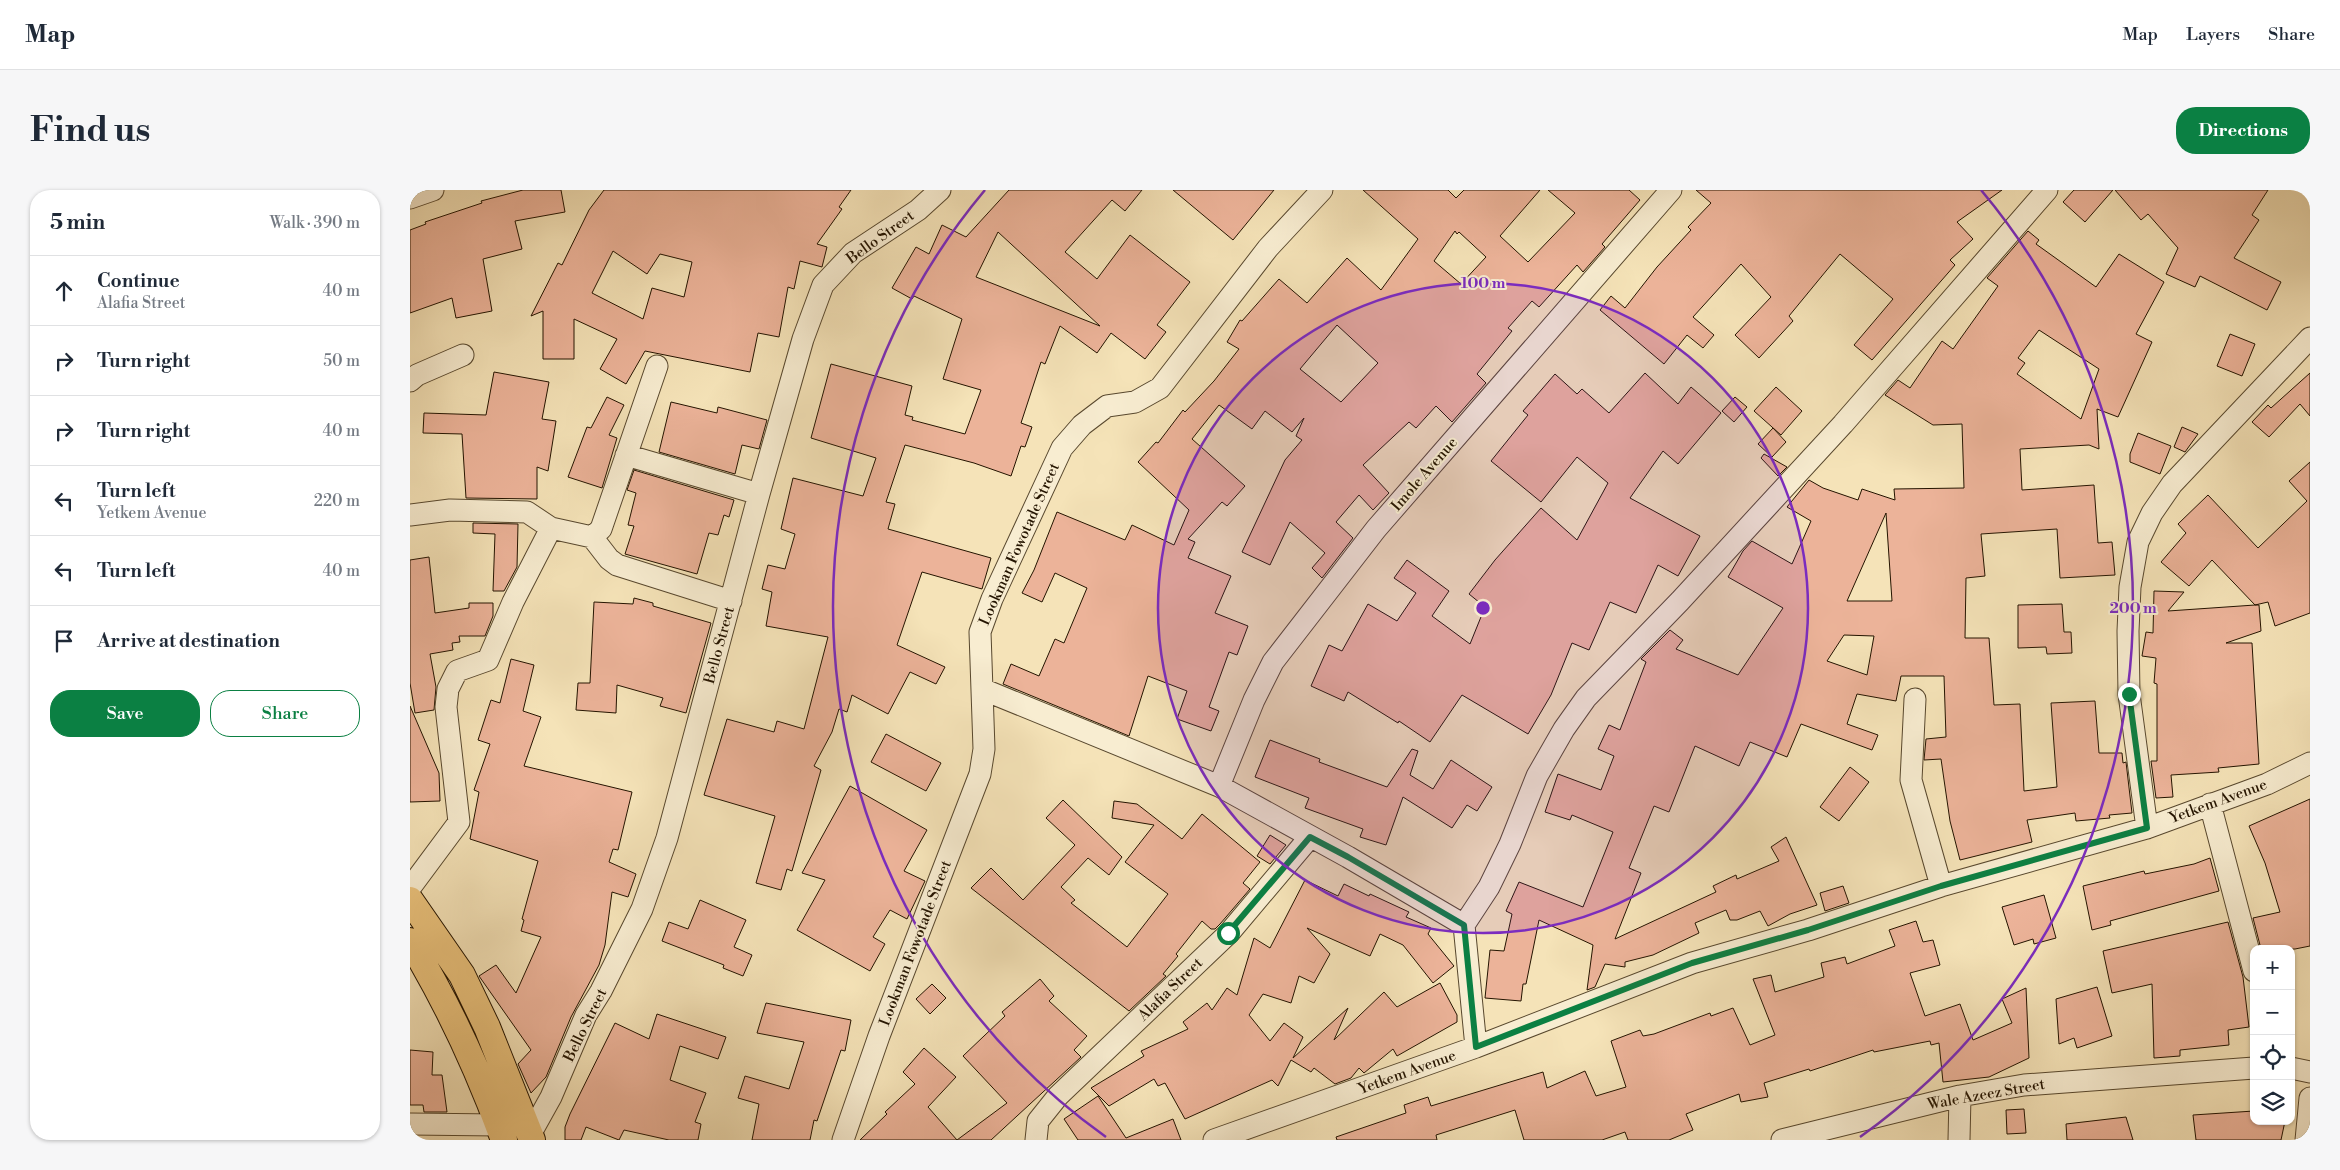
<!DOCTYPE html>
<html lang="en">
<head>
<meta charset="utf-8">
<style>
  body { margin:0; font-family:"Libre Bodoni",serif; background:#f6f6f7; color:#1f2937 }
  .controls { position:absolute; right:15px; bottom:15px; display:grid; overflow:hidden; border-radius:10px; box-shadow:0 1px 4px #0004 }
  .controls button { width:45px; height:45px; display:grid; place-items:center; padding:0; border:0; border-bottom:1px solid #e0e1e3; background:#fff; color:#1f2937; font:25px sans-serif }
  .stop { position:absolute; width:15px; height:15px; margin:-11px; border:4px solid #0b8043; border-radius:50%; background:#fff }
  .stop.end { background:#0b8043; border-color:#fff; box-shadow:0 1px 5px #0008 }
  .list { margin:0; padding:0; list-style:none }
  h2 { display:flex; justify-content:space-between; align-items:center; height:65px; margin:0; padding:0 20px; font-size:21px }
  h2 small { font-size:16px; font-weight:400; color:#747a83 }
  .list li { display:grid; grid-template-columns:32px 1fr auto; gap:15px; align-items:center; box-sizing:border-box; height:70px; padding:0 20px; border-top:1px solid #e0e1e3 }
  .list b { display:block; font-size:19px; white-space:nowrap }
  .list p { margin:0; font-size:16px; white-space:nowrap; color:#747a83 }
  .list em { font-size:16px; font-style:normal; color:#747a83 }
  .actions { display:flex; gap:10px; padding:15px 20px }
  .actions a { flex:1; padding:11px 0; border:1px solid #0b8043; border-radius:20px; text-align:center; font-size:18px; color:#0b8043 }
  .actions .main { background:#0b8043; color:#fff }
  .icon { flex:none; width:28px; height:28px; fill:none; stroke:currentColor; stroke-width:2; stroke-linecap:round; stroke-linejoin:round }
  .map { position:relative; flex:none; width:1900px; height:950px; overflow:hidden; border-radius:20px }
  header { display:flex; align-items:center; gap:30px; box-sizing:border-box; height:70px; padding:0 25px; background:#fff; border-bottom:1px solid #e0e1e3 }
  header strong { font-size:24px }
  nav { display:flex; gap:28px; margin-inline-start:auto; font-size:18px }
  .intro { display:flex; align-items:center; justify-content:space-between; box-sizing:border-box; height:120px; padding:0 30px }
  h1 { margin:0; font-size:35px }
  .button { padding:12px 22px; border-radius:20px; background:#0b8043; color:#fff; font-size:18px; font-weight:700 }
  main { display:flex; gap:30px; padding:0 30px }
  aside { flex:1; background:#fff; border-radius:20px; box-shadow:0 1px 4px #0004 }
  .map>svg:first-child { display:block }
</style>
</head>
<body>
<header>
<strong>Map</strong>
<nav><a>Map</a><a>Layers</a><a>Share</a></nav>
</header>
<div class="intro"><h1>Find us</h1><a class="button">Directions</a></div>
<main>
<aside>
<h2>5 min<small>Walk · 390 m</small></h2>
<ul class="list">
<li><svg class="icon" aria-label="ahead" viewBox="0 0 24 24"><path d="M12 20V5M6 11l6-6 6 6"/></svg><div><b>Continue</b><p>Alafia Street</p></div><em>40 m</em></li>
<li><svg class="icon" aria-label="right" viewBox="0 0 24 24"><path d="M7 20v-9h11M14 6l5 5-5 5"/></svg><div><b>Turn right</b></div><em>50 m</em></li>
<li><svg class="icon" aria-label="right" viewBox="0 0 24 24"><path d="M7 20v-9h11M14 6l5 5-5 5"/></svg><div><b>Turn right</b></div><em>40 m</em></li>
<li><svg class="icon" aria-label="left" viewBox="0 0 24 24"><path d="M17 20v-9H6M10 6l-5 5 5 5"/></svg><div><b>Turn left</b><p>Yetkem Avenue</p></div><em>220 m</em></li>
<li><svg class="icon" aria-label="left" viewBox="0 0 24 24"><path d="M17 20v-9H6M10 6l-5 5 5 5"/></svg><div><b>Turn left</b></div><em>40 m</em></li>
<li><svg class="icon" aria-label="arrive" viewBox="0 0 24 24"><path d="M6 21V4h12l-3 4 3 4H6"/></svg><div><b>Arrive at destination</b></div></li>
</ul>
<div class="actions"><a class="main">Save</a><a>Share</a></div>
</aside>
<div class="map">
<svg width="1900" height="950" viewBox="0 0 1900 950">
  <rect width="100%" height="100%" fill="#f5e3b8"/>
  <filter id="stains"><feTurbulence type="fractalNoise" baseFrequency=".004" numOctaves="4"/><feColorMatrix values="0 0 0 0 .2 0 0 0 0 .09 0 0 0 0 .02 0 0 0 .5 -.17"/></filter>
  <radialGradient id="worn" r=".72"><stop offset=".6" stop-color="#630" stop-opacity="0"/><stop offset="1" stop-color="#630" stop-opacity=".3"/></radialGradient>
  <path fill="#ecb399" stroke="#241400" fill-rule="evenodd" d="M113,0H151L155,22L105,31L112,59L73,69L82,121L46,128L42,108L0,123V40L16,34L15,32L72,13L71,11Z
    M194,0H441L429,17L432,19L407,54L417,57L412,77L390,71L384,99L378,97L369,147L348,143L340,182L235,161L216,194L190,179L207,149L164,129V169H133V121L121,126L148,73L152,75L179,20ZM203,61L237,84L250,64L282,72L274,107L242,98L233,129L182,103Z
    M599,0H732L715,21L702,10L655,62L687,89L720,45L780,92L747,135L756,142L735,169L701,143L687,163L650,136L635,174L631,172L611,233L622,237L615,257L611,256L601,286L564,273L495,255L476,312L485,314L478,339L581,368L572,399L512,382L487,455L535,477L526,494L500,482L478,524L442,505L437,522L429,519L422,542L404,576L411,580L382,681L377,679L371,700L346,693L365,626L294,605L317,529L364,542L367,531L394,539L418,447L356,436L362,402L352,399L358,375L375,379L385,344L371,339L383,288L453,306L466,268L401,248L421,174L502,196L495,225L503,227L502,230L555,244L571,200L533,189L552,129L504,106L502,109L482,98L506,57L519,64L532,35L556,47ZM588,42L690,136L566,87Z
    M763,0H864L823,50Z
    M953,0H1038L1046,8L1054,0H1130L1090,46L1118,72L1165,23L1138,0H1219L1230,10L1192,54L1195,57L1173,82L1167,75L1129,117L1122,111L1098,138L1102,141L1067,184L1076,193L1042,232L1026,216L1006,238L999,232L953,275L979,303L963,320L949,305L926,332L943,348L912,388L902,378L915,363L880,332L860,375L832,362L875,270L892,250L886,246L894,228L882,242L855,221L842,239L809,215L782,249L835,296L817,316L812,312L778,349L785,352L778,368L821,386L805,423L838,436L827,465L819,462L799,517L809,521L801,541L767,529L777,501L738,486L719,546L593,494L601,474L629,486L645,449L654,453L677,398L645,383L632,412L612,403L624,380L647,322L715,350L722,335L764,355L779,320L728,272L746,252L748,253L773,220L775,222L804,191L829,159L817,152L830,130L832,131L869,89L897,113L937,68L971,100L1008,49ZM1045,41L1047,44L1049,42L1076,67L1051,94L1024,71ZM927,135L968,173L931,212L890,179Z
    M1286,0H1592L1547,32L1563,49L1540,70L1545,75L1462,170L1444,155L1483,109L1430,64L1379,126L1383,131L1349,168L1325,145L1361,107L1331,74L1283,127L1304,145L1293,158L1277,145L1254,174L1190,120L1201,106L1215,118L1247,77L1281,40L1278,37L1301,13Z
    M1664,0H1703L1675,32L1653,12Z
    M1705,0H1858L1842,25L1849,30L1824,68L1871,92L1857,120L1790,86L1785,97L1756,84L1768,58L1738,24L1731,30Z
    M1618,41L1629,50L1626,54L1686,97L1709,64L1754,92L1726,144L1742,152L1708,227L1687,219L1689,259L1679,255L1610,259L1612,300L1684,295L1688,353L1702,352L1705,385L1650,388L1647,339L1571,344L1575,386L1556,388L1555,448H1579L1584,515L1610,514L1614,601L1647,597L1641,513L1685,511L1689,563H1712L1713,573L1716,572L1722,623L1699,625L1700,628L1666,631L1665,623L1617,630L1622,652L1550,670L1540,631L1531,569L1514,570L1516,549L1536,547L1534,486H1491L1486,511L1447,504L1437,534L1468,545L1462,560L1391,534L1377,567L1340,552L1329,576L1285,556L1259,622L1244,616L1219,678L1231,683L1205,749L1306,702L1303,696L1326,685L1327,689L1369,671L1361,657L1376,647L1407,715L1380,724L1358,736L1350,721L1327,730H1320L1316,720L1285,733L1289,743L1243,765L1215,772V777L1195,774L1185,797L1177,800L1183,755L1129,730L1116,794H1113L1111,811L1075,808L1080,760L1094,761L1102,724L1096,721L1109,692L1173,717L1203,642L1162,625L1160,630L1135,622L1148,584L1191,600L1204,566L1188,559L1199,535L1210,540L1236,472L1231,469L1260,440L1273,450L1266,459L1328,485L1373,418L1318,387L1333,361L1342,351L1382,374L1401,331L1377,317L1399,290L1413,298L1448,310L1452,299L1485,310L1484,299L1554,298L1552,234L1523,235L1475,205L1488,190L1500,198L1532,151L1543,159L1588,96L1577,88ZM1629,140L1689,179L1671,229L1607,184L1615,173L1608,168ZM1476,323L1482,411H1437ZM1434,445L1464,446L1457,485L1417,471Z
    M1820,144L1845,154L1832,186L1807,176Z
    M84,182L139,192L132,229L146,231L138,281L127,277V309L56,308L52,244L13,243L14,223L76,225Z
    M1235,183L1268,214L1281,197L1311,223L1268,274L1253,261L1220,308L1290,346L1268,386L1248,375L1226,423L1200,412L1179,460L1162,453L1141,505L1118,544L1052,505L1020,552L989,531L988,533L938,502L934,511L901,496L919,455L932,461L958,414L987,431L1006,403L984,388L997,370L1039,401L1022,426L1060,454L1075,417L1059,404L1085,370L1131,318L1167,350L1198,293L1167,267L1131,312L1081,271L1118,225L1113,221L1145,184L1167,204L1172,199L1199,223Z
    M1900,183V226L1890,214L1859,247L1842,232L1858,215L1861,218Z
    M1366,197L1392,221L1371,245L1344,221Z
    M197,207L214,215L199,245L207,248L192,298L158,287L177,237L181,238Z
    M1325,207L1337,217L1324,232L1312,221Z
    M261,212L307,223L308,217L357,230L349,259L332,255L325,284L249,262Z
    M1772,237L1788,244L1775,262L1764,257Z
    M1363,238L1376,252L1362,267L1348,254Z
    M1728,243L1761,256L1750,284L1720,272V264Z
    M1354,264L1377,277L1368,286L1351,268Z
    M1900,272V423L1865,436L1858,412L1845,415H1849L1851,441L1816,453H1842L1849,574L1808,578L1809,582L1761,585L1763,607L1746,608L1741,571H1747V494L1744,493L1746,468L1732,466L1736,442L1743,443L1744,401L1774,402L1758,421L1845,415L1802,370L1779,396L1751,372L1776,343L1768,334L1798,305L1848,358L1897,311L1879,291Z
    M224,280L324,310L319,327L314,325L308,345L299,343L287,384L215,364L224,336L218,335L226,303L217,300Z
    M63,333L108,334L107,377L94,401H83L85,344L63,343Z
    M19,367L25,423L59,418V413H83V426L75,446H49L50,452L42,453L43,460L20,464L26,497L24,520L5,523L0,493V370Z
    M224,408L243,413V416L301,433L276,523L250,516L253,508L207,495L206,523L166,520L168,493H180L184,412L223,414Z
    M1652,414L1654,442H1661L1662,463L1637,464L1636,457L1608,458V415Z
    M101,469L124,475L113,521L131,527L114,576L222,602L208,660L203,659L199,672L226,684L218,707L202,702L195,755L189,775L161,827L136,887L121,903L108,874L121,860L69,786L86,775L106,803L131,747L111,741L114,730L112,729L128,671L60,649L69,602L64,600L80,554L68,550L81,510L90,513Z
    M0,516L29,583L30,611L0,612Z
    M476,544L531,573L516,601L461,572Z
    M860,550L910,569L909,572L977,597L1002,559L1008,561L1000,585L1023,599L1041,570L1082,597L1067,621L1057,615L1042,638L993,607L976,655L950,647L953,639L895,618L899,608L845,587Z
    M1440,577L1459,592L1429,631L1410,617Z
    M440,596L517,640L494,681L515,691L497,729L480,720L463,747L475,754L460,781L387,740L415,690L392,683Z
    M1900,609V756L1885,759H1851L1843,728L1870,722L1855,673L1839,636Z
    M653,610L712,667L699,685L678,668L651,697L665,710L661,713L717,757L758,704L715,672L744,635L702,628L704,611L727,614L772,649L792,624L850,672L833,693L840,699L810,734L805,739H801L792,731L766,764L768,766L753,784L756,786L719,821L561,698L581,678L613,710L665,655L636,628Z
    M860,645L876,655L860,674L847,666Z
    M1800,668L1809,701L1700,731L1701,735L1682,740L1673,696L1734,681L1735,684L1784,674Z
    M895,690L928,706L934,694L959,706L960,704L999,722L996,727L1021,738L1018,744L1044,776L1023,793L993,755L970,744L960,766L897,738L920,764L904,793L889,786L881,813L853,804L839,825L860,851L874,833L893,847L883,868L938,818L924,850L974,802L987,817L1030,793L1047,825V832L987,866L983,859L954,883L949,878L941,888L925,894L904,878L901,882L881,870L868,896L862,890L775,929L755,893L748,896L744,889L699,916L681,898L734,866L731,861L778,839L773,832L797,813L802,820L817,798L827,805L844,748L860,758Z
    M1433,696L1439,713L1415,721L1410,703Z
    M1634,705L1646,748L1624,754L1623,749L1604,755L1592,717Z
    M290,710L336,730L324,757L342,765L333,786L313,778L314,775L252,751L259,732L278,739Z
    M1506,731L1513,752L1523,750L1530,775L1500,783L1515,826L1550,814L1563,850L1602,833L1592,809L1616,798L1619,868L1579,887L1533,892L1529,853L1521,855L1520,851L1464,862L1463,860L1400,881L1399,879L1354,893L1358,907L1331,912L1329,904L1276,924L1283,940L1259,950H1218L1215,942L1192,950H1114L1105,920L1026,945L1027,950H927L926,947L996,923L994,915L1018,907L1021,916L1133,882L1137,898L1175,881L1186,906L1216,897L1201,851L1230,840L1233,846L1244,844L1300,823L1301,826L1323,818L1340,855L1365,845L1343,789L1361,785L1365,802L1414,787L1411,773L1435,767L1437,774L1485,756L1479,740Z
    M1818,732L1833,787L1839,837L1818,840L1819,855L1770,860V866L1744,868L1742,794L1702,803L1693,761Z
    M630,789L644,806L639,811L677,846L664,860L671,867L581,950H450L477,924L475,922L505,894L493,882L514,858L546,887L518,917L547,950L597,913L553,866L595,826L592,822Z
    M522,794L536,808L520,824L506,809Z
    M1687,797L1702,846L1667,858L1664,848L1649,854L1646,809Z
    M356,813L441,830L435,861L431,860L407,931L404,930L400,950H342L349,914L328,908L335,886L379,899L394,852L347,843Z
    M247,824L316,847L308,869L270,856L260,890L296,903L285,932L291,934L288,950H259L214,940L209,950L176,937L171,950H155V937L160,924L205,833L239,849Z
    M0,860L23,862L22,885H32L37,922H14L13,915H0Z
    M688,906L716,948L763,929L771,950H668L654,929Z
    M1614,919L1616,943L1597,944L1596,920Z
    M1844,921V931H1875L1871,950H1786L1783,925Z
    M1716,927L1723,950H1657L1656,934Z"/>
  <g fill="none" stroke-linecap="round" stroke-linejoin="round">
    <g stroke="#58482e" stroke-width="23">
      <path id="minor" d="M0,8L23,0
        M0,191L7,185L53,165
        M216,265L349,304
        M0,325L40,320L117,322L141,338L182,347L191,339L247,176
        M182,347L199,369L207,375L321,411
        M572,499L809,596L938,667L1054,735L1066,857
        M1505,509L1501,590L1531,696
        M809,596L844,510L863,472L966,339L1261,0
        M1800,614L1844,781
        M1737,638L1719,504L1718,441L1720,397L1728,352L1742,323L1762,294L1900,148
        M0,698L49,632L36,517L38,499L47,481L78,470L103,412L141,338
        M1054,735L1079,697L1100,654L1127,586L1154,539L1176,508L1270,411L1433,234L1637,0
        M1881,878L1900,882
        M0,934L88,935
        M121,943L141,907L176,825L191,801L232,719L257,648L349,304L393,149L413,95L443,63L508,20L530,0
        M433,950L469,846L570,584L574,559L570,442L582,409L652,258L672,235L697,216L725,212L750,198L858,58L912,0
        M626,950L628,931L648,906L819,743L900,647
        M804,950L1066,857L1282,773L1398,740L1531,696L1737,638L1857,594L1900,573
        M1372,950L1550,906L1614,895L1844,878
        M1549,950L1550,906
        M1896,950L1900,908"/>
    </g>
    <g stroke="#241400" stroke-width="28">
      <path id="major" d="M0,710L52,785L77,837L122,950
        M0,751C38,814 69,881 94,950"/>
    </g>
    <use href="#minor" stroke="#f8edd1" stroke-width="21"/>
    <use href="#major" stroke="#eac27c" stroke-width="26"/>
  </g>
  <g fill="none" stroke-linecap="round" stroke-linejoin="round">
    <path stroke="#0b8043" stroke-width="6" d="M818,743L900,647L938,667L1054,735L1066,857L1282,773L1398,740L1531,696L1737,638L1719,504"/>
  </g>
  <circle cx="1073" cy="418" r="325" fill="#7b2cbf" fill-opacity=".12"/>
  <g fill="none" stroke="#7b2cbf" stroke-width="2.5">
    <circle cx="1073" cy="418" r="325"/>
    <path d="M696 947A650 650 0 0 1 575 0M1571 0A650 650 0 0 1 1450 947"/>
  </g>
  <g text-anchor="middle" stroke-width="4" stroke-linejoin="round" paint-order="stroke">
    <g font-size="15" fill="#241400" stroke="#f8edd1">
      <text transform="translate(470 47) rotate(-36)" y="5">Bello Street</text>
      <text transform="translate(1014 284) rotate(-49)" y="5">Imole Avenue</text>
      <text transform="translate(609 354) rotate(-66)" y="5">Lookman Fowotade Street</text>
      <text transform="translate(309 455) rotate(-75)" y="5">Bello Street</text>
      <text transform="translate(1808 611) rotate(-20)" y="5">Yetkem Avenue</text>
      <text transform="translate(505 753) rotate(-69)" y="5">Lookman Fowotade Street</text>
      <text transform="translate(760 799) rotate(-44)" y="5">Alafia Street</text>
      <text transform="translate(175 835) rotate(-64)" y="5">Bello Street</text>
      <text transform="translate(997 882) rotate(-20)" y="5">Yetkem Avenue</text>
      <text transform="translate(1576 904) rotate(-10)" y="5">Wale Azeez Street</text>
    </g>
  </g>
  <circle cx="1073" cy="418" r="8" fill="#7b2cbf" stroke="#f8edd1" stroke-width="2.5"/>
  <g font-size="15" text-anchor="middle" font-weight="bold" fill="#7b2cbf" stroke="#f8edd1" stroke-width="4" stroke-linejoin="round" paint-order="stroke">
    <text x="1073" y="98">100 m</text>
    <text x="1723" y="423">200 m</text>
  </g>
  <rect width="100%" height="100%" filter="url(#stains)"/>
  <rect width="100%" height="100%" fill="url(#worn)"/>
</svg>
<div class="controls">
<button>+</button>
<button>−</button>
<button><svg class="icon" aria-label="locate" viewBox="0 0 24 24"><circle cx="12" cy="12" r="6"/><path d="M12 2v4M12 18v4M2 12h4M18 12h4"/></svg></button>
<button><svg class="icon" aria-label="layers" viewBox="0 0 24 24"><path d="M12 4l9 5-9 5-9-5zM3 14l9 5 9-5"/></svg></button>
</div>
<div class="stop" style="left:818px;top:743px"></div>
<div class="stop end" style="left:1719px;top:504px"></div>
</div>
</main>
</body>
</html>
